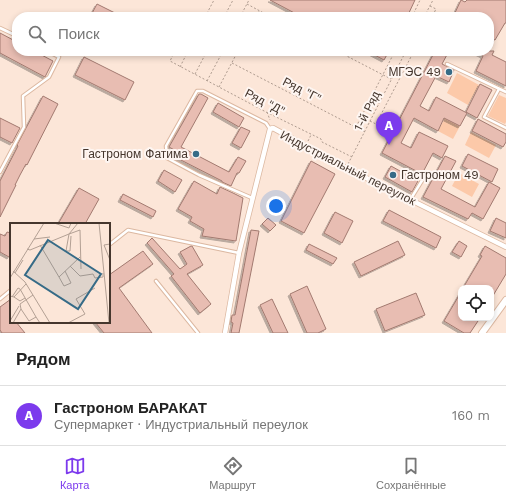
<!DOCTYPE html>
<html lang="ru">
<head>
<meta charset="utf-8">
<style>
  body { margin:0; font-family:"Work Sans",sans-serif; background:#f2f2f2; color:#222 }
  .controls { position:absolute; right:12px; bottom:12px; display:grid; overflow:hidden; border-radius:8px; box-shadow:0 2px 6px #0003 }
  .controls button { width:36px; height:36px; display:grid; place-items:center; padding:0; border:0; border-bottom:1px solid #e0e0e0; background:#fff; color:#222; font:20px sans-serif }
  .you { position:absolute; left:276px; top:206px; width:14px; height:14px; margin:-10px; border:3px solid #fff; border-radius:50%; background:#1a73e8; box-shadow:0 0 0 6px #1a73e833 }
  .badge { display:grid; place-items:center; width:26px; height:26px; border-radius:50%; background:#7c3aed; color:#fff; font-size:13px; font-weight:700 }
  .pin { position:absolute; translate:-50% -33px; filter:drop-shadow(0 1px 2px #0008) }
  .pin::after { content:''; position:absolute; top:21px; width:14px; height:12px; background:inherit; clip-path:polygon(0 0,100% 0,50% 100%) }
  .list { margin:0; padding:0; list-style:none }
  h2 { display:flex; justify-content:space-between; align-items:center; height:52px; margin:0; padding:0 16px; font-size:17px }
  h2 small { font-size:13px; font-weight:400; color:#767676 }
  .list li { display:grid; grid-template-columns:26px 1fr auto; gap:12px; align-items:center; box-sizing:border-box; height:60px; padding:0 16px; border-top:1px solid #e0e0e0 }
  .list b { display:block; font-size:15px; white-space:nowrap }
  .list p { margin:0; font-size:13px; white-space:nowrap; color:#767676 }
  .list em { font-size:13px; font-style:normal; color:#767676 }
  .icon { flex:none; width:22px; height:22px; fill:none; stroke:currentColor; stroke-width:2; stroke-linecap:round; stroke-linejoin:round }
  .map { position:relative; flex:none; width:506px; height:333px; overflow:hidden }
  .search { position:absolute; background:#fff; box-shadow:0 2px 6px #0003; left:12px; right:12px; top:12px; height:44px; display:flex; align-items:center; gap:10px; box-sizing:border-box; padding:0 14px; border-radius:16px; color:#767676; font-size:15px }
  .sheet { height:112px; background:#fff }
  nav { display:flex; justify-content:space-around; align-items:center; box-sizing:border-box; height:56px; border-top:1px solid #e0e0e0; background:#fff; font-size:11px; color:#767676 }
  nav a { display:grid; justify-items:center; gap:2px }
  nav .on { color:#7c3aed }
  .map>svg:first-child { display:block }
</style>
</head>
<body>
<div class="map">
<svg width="506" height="333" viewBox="0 0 506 333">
  <defs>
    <filter id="shadow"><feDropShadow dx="-2" dy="2" stdDeviation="0" flood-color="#0004"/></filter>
  </defs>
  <rect width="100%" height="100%" fill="#fce6d8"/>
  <path fill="#fcc9a9" d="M457,73L479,85L468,105L447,93Z
    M499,95L506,98V122L505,124L488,116Z
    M445,118L460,126L453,139L438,131Z
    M471,132L496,145L489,158L465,145Z
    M459,173L479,184L472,197L452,186Z"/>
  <path fill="#e8bdb2" stroke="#a27a70" filter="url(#shadow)" d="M270,0H415L407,17H302Z
    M461,0L465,2L467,0H506V23H505L495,40L489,37V17H453Z
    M97,4L123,17H90Z
    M0,33L17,42V51H34L53,61L45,77L0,53Z
    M367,51H389L384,60Z
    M435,51H449L442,64L454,70L449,82L436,76L420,106L429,111L436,97L467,113L460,126L444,118L438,131L414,118L401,143L411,148L419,132L448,146L442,158L433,153L422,174L382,153Z
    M473,51H494L492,55L506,62V86L476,71L483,56Z
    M84,57L134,82L125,100L75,75Z
    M480,84L492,90L477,118L466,112Z
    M199,94H201L208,98L181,147L229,172L238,157L246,161L239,173H237L231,186L222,182V181L175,157L178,152L169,147Z
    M43,96L58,104L27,165L26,164L20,175L15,185H16L0,217V181L18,146L17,145Z
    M218,103L244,118L239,127L213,112Z
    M0,118L20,128L12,143L0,137Z
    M478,119L506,134V142L503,147L472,131Z
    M241,127L250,131L241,148L232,143Z
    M468,154L498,169L492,182L462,166Z
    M445,156L456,161L441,189L475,207L489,182L500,188L483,219L472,213L468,219L423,197Z
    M311,161L335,174L304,233L281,221Z
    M391,166L418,181L412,192L385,177Z
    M164,170L182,180L175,192L158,181Z
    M194,181L217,194L220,187L233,193L243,198L236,241L202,236L204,229L190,221L192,217L178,209Z
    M79,188L99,199L85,224H58Z
    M123,194L156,211L153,217L120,200Z
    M389,210L441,237L436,248L383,221Z
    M335,212L353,221L342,243L324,233Z
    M268,218L276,225L270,231L262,224Z
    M496,218L506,223V238L490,231Z
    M251,230L259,231L239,333H231L233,323L231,322L232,315H235Z
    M7,232L11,233V254L9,257L0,252V234L5,236Z
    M152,238L180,269L187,264L180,252L191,246H192L203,265L187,274L211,304L200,313L171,276L174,274L147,243Z
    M398,241L405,255L361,276L354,262Z
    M459,241L467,246L461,257L452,252Z
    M309,244L337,258L333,264L306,250Z
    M485,246L506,258V274L491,299V288H463L482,256L480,255Z
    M143,251L153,264L119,288L152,333H104L95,322H109V275Z
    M307,286L326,329L318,333H307L290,294Z
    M461,292V318H480L470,333H464L444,321Z
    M416,293L425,315L385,331L376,309Z
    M11,299V322H16L25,333H2L0,330V307Z
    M272,299L288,333H273L260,305Z"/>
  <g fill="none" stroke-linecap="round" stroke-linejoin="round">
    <g stroke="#dcb8a1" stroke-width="4.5">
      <path id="lane" d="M0,28L17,36
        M447,64L506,92
        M499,89L484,117L506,128
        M0,172L24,127L23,96L49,77L59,57L47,51
        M252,198L199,175L167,158L166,146L197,91H203L266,123L270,129
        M410,200L423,179
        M109,245L128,230L239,253
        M156,281L198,333
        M0,299L11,290"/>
    </g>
    <g stroke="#dcb8a1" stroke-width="6">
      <path id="street" d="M225,333L239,253L270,129L273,128L346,168L506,247"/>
    </g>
    <g stroke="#dcb8a1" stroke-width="8">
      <path id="secondary" d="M482,333L506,300"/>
    </g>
    <path stroke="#ae9b8f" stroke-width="1" stroke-dasharray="2 2" stroke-linecap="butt" d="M247,4L271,17
      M430,6L436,9L432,17
      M205,17L214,0
      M224,17L233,0
      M240,17L249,0
      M256,17L259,11
      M412,17L420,0
      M424,17L433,0
      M175,51L170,61L266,112L321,139L322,142L352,157
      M337,51L391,79
      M232,63L365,132
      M180,67L188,51
      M195,74L207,51
      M207,81L223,51
      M219,87L238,51
      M267,112L270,120
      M370,121L376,124L414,51
      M356,127L395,51
      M308,141L311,135
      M348,164L406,51"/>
    <use href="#lane" stroke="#fff" stroke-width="2.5"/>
    <use href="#street" stroke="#fff" stroke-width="4.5"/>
    <use href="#secondary" stroke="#fff" stroke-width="6"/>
  </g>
  <g fill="#366b87" stroke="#fef6f2" stroke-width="1.5">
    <circle cx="449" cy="72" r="4"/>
    <circle cx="196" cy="154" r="4"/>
    <circle cx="393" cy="175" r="4"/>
  </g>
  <g text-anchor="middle" stroke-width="4" stroke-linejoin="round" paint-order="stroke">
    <g font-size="12" fill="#45362d" stroke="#fef6f2" text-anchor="end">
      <text x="441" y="76">МГЭС 49</text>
      <text x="188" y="158">Гастроном Фатима</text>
      <text x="401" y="179" text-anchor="start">Гастроном 49</text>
    </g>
    <g font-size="12" fill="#45362d" stroke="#fef6f2">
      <text transform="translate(302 90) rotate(27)" y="4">Ряд "Г"</text>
      <text transform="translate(265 102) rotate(27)" y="4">Ряд "Д"</text>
      <text transform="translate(367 111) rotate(-63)" y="4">1-й Ряд</text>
      <text transform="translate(348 168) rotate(27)" y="4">Индустриальный переулок</text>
    </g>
  </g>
  <g transform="translate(10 223)">
    <rect width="100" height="100" fill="#fce6d8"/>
    <path fill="none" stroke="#b3a094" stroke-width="1" d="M44,0L59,5L61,0M89,0L99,100M24,16L40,14M100,21L94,22L100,37M30,22L49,54L70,34M17,26L20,27L59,11L68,0M60,28H56L59,11L70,7L71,46M60,28L61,13M60,43L70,53L83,51L85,55L93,54V50M3,48L15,59L40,100M5,50L13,37M49,54L54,63L61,60L55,48M0,55L34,0M0,73L4,74L16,61M2,74L8,65L10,66L26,94M4,74L10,78L15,75M11,86L19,98L26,94L30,100M0,98L9,83M3,100L11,86L10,81L23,72M58,100L75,91L66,76L85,65"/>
    <path fill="#366b87" fill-opacity="0.15" stroke="#366b87" stroke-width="2" d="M38,17L91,51L68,86L15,52Z"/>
    <rect width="100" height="100" fill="none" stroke="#45362d" stroke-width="2"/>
  </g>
</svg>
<div class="controls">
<button><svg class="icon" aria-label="locate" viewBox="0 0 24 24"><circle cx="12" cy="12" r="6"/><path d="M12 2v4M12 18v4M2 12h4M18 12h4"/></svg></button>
</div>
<div class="you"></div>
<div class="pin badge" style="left:389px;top:145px">A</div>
<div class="search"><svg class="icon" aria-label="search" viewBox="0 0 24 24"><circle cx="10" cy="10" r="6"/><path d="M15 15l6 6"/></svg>Поиск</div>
</div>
<section class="sheet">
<h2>Рядом<small></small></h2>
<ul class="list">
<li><span class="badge">A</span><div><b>Гастроном БАРАКАТ</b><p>Супермаркет · Индустриальный переулок</p></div><em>160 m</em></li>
</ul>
</section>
<nav>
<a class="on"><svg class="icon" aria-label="map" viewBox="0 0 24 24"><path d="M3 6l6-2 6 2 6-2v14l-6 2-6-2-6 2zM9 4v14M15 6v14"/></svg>Карта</a>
<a><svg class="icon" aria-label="directions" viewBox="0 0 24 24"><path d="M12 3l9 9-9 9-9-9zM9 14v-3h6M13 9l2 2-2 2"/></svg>Маршрут</a>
<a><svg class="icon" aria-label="saved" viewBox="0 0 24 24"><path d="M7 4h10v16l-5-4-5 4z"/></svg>Сохранённые</a>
</nav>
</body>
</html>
